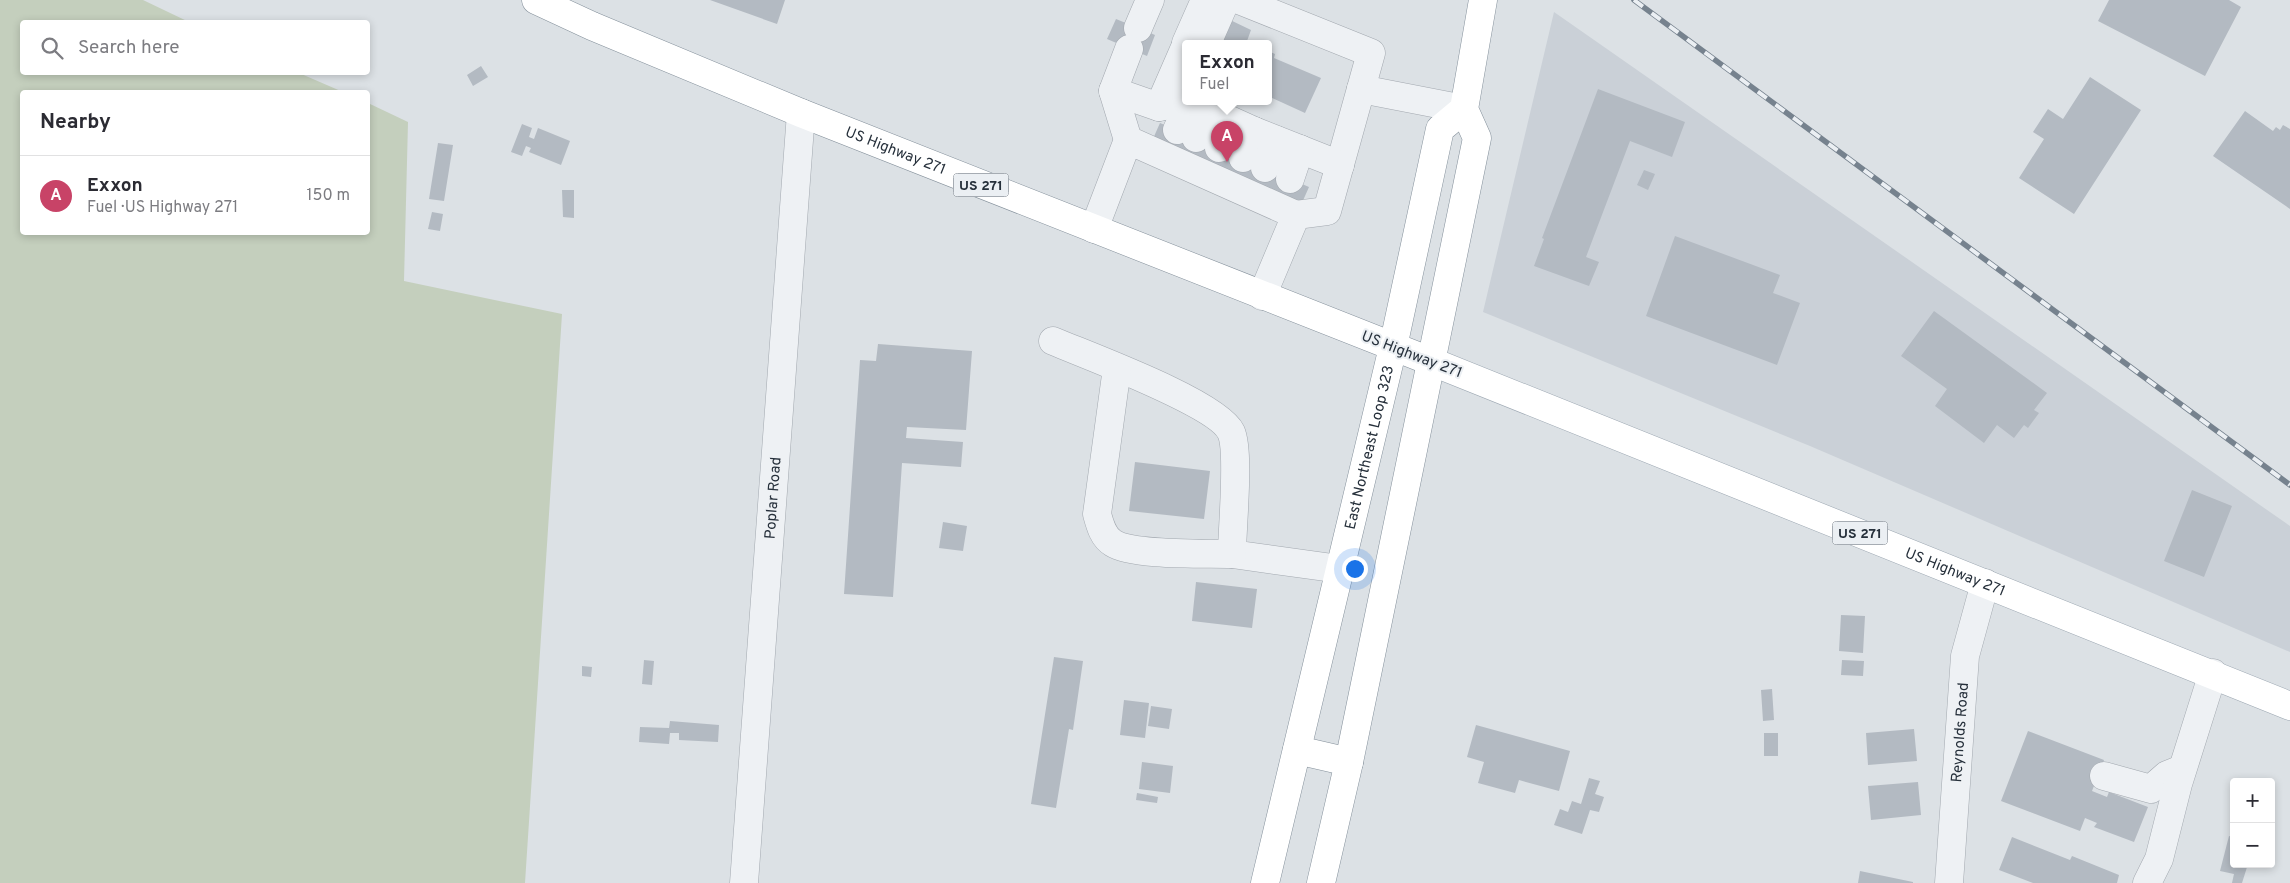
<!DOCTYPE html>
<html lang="en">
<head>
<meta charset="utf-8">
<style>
  body { margin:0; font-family:Overpass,sans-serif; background:#f2f2f3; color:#2b2b33 }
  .controls { position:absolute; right:15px; bottom:15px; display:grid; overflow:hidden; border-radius:5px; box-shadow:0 2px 8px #0003 }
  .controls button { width:45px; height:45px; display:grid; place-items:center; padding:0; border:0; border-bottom:1px solid #e1e1e2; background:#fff; color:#2b2b33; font:25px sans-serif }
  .you { position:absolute; left:1354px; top:568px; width:18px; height:18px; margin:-12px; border:4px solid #fff; border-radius:50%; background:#1a73e8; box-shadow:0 0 0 8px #1a73e833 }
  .badge { display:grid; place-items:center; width:32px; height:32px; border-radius:50%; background:#c84367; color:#fff; font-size:16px; font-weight:700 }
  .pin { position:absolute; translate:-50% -41px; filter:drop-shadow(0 1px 2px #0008) }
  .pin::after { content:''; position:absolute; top:26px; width:18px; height:15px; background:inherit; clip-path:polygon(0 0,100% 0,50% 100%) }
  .popup { position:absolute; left:1182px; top:40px; width:90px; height:65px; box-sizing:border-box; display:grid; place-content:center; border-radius:5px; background:#fff; filter:drop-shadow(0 1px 4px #0005); font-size:16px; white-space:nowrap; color:#7c7c81 }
  .popup b { font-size:19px; color:#2b2b33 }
  .popup::after { content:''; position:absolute; left:50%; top:100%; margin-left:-10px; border:10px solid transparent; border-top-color:#fff }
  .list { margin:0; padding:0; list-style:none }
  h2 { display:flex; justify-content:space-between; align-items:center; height:65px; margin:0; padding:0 20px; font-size:21px }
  h2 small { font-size:16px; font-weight:400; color:#7c7c81 }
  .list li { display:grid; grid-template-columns:32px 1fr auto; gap:15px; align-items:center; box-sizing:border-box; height:80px; padding:0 20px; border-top:1px solid #e1e1e2 }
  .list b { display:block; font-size:19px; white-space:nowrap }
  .list p { margin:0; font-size:16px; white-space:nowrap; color:#7c7c81 }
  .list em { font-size:16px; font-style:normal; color:#7c7c81 }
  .icon { flex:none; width:28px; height:28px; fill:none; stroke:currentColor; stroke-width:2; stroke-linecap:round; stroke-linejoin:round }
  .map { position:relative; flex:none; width:2290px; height:883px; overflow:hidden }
  .search { position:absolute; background:#fff; box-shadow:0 2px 8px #0003; left:20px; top:20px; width:350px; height:55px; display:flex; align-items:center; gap:12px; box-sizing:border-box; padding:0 18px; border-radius:5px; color:#7c7c81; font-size:19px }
  .panel { position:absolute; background:#fff; box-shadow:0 2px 8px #0003; left:20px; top:90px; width:350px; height:145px; border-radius:5px }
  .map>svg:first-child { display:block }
</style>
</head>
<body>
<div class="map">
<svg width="2290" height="883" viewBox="0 0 2290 883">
  <rect width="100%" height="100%" fill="#dce1e5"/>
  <path fill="#cad0d7" d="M1554,12L2290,526V652L1810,446L1483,312Z"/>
  <path fill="#c4cfbd" d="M0,0H143L189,22H22V72L299,73L343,92H22V232H368V103L408,122L404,281L562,314L525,883H0Z"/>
  <path fill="#b3bac2" d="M710,0H785L777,24Z
    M2109,0H2229L2241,7L2205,76L2098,21Z
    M1226,18L1251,30L1247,41L1251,43H1214Z
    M1116,19L1155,35L1147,56L1107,39Z
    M1268,51L1275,54L1274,58L1321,78L1305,113L1268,96Z
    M481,66L488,77L473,86L467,75Z
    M2090,77L2141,110L2074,214L2019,178L2044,139L2033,132L2048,109L2063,119Z
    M1598,89L1685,122L1672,157L1630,141L1586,257L1599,262L1589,286L1534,266L1544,239L1542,238Z
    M2245,111L2273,131L2276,127L2280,130L2283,125L2290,129V209L2213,156Z
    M1160,123L1309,187L1301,205L1152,141Z
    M522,124L532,128L529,137L534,139L538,128L570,141L561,165L529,152L531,148L526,146L522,156L511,152Z
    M438,143L453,145L444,201L429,199Z
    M1644,170L1655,174L1648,190L1637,185Z
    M562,190H574V218L563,217Z
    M432,212L443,214L440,231L428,229Z
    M1675,236L1780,275L1773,293L1800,303L1777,365L1646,316Z
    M1934,311L2047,393L2034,410L2039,413L2028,428L2024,425L2014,438L1997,425L1984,443L1935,406L1947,389L1901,356Z
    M878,344L972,351L966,430L907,427L906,438L963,442L961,467L902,463L893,597L844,594L860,360L876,361Z
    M1135,462L1210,471L1204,519L1129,511Z
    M2192,490L2232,506L2204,577L2164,561Z
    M943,522L967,526L963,551L939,548Z
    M1196,582L1257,589L1252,628L1192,621Z
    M1841,615L1865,616L1863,653L1839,651Z
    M1054,657L1083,661L1073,730L1069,729L1056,808L1031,804Z
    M644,660L654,661L652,685L642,684Z
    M1842,660L1864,661L1863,676L1841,675Z
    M582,666L592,667L591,677L582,676Z
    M1772,689L1774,720L1763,721L1761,690Z
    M1124,700L1149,703L1145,738L1120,735Z
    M1151,706L1172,709L1169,729L1148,726Z
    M670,721L719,725L718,742L679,740V733H670L669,744L639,742L640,727L669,728Z
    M1476,725L1570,751L1559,791L1519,780L1515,793L1478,783L1484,762L1467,757Z
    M1914,729L1917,761L1868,765L1866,733Z
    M2028,731L2104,760L2092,791L2107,797L2109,792L2148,807L2134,842L2094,827L2097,823L2085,818L2080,831L2001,801Z
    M1764,733H1778V756H1764Z
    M1142,762L1173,766L1170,793L1139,789Z
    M1589,778L1600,781L1595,794L1604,797L1599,812L1590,810L1582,834L1554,825L1560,809L1568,812L1572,801L1581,804Z
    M1918,782L1921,815L1871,820L1868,786Z
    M1137,793L1158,797L1157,803L1136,800Z
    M2229,836L2234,837V864H2248L2242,883H2232L2234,874L2220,871Z
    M2012,837L2070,860L2072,856L2119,875L2117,883H2033L1999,870Z
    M1860,871L1913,882V883H1858Z"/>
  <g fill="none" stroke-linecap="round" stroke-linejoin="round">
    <g stroke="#a2a8af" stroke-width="29">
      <g id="minor">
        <path d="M1239,0L1371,53L1327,211L1296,215"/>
        <path d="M1138,28L1150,0"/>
        <path d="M1186,43L1205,0"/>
        <path d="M1207,43L1226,0"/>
        <path d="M1361,89L1464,109"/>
        <path d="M1113,91L1159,107L1190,102L1254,131L1340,165"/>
        <path d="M1159,107L1186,45"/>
        <path d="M1177,130L1190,102"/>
        <path d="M1196,138L1208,110"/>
        <path d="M1128,140L1113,91L1129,49"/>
        <path d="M1219,148L1232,122"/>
        <path d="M1243,158L1254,131"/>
        <path d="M1265,168L1276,140"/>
        <path d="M1290,179L1300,149"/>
        <path d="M1094,229L1128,140L1296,215L1262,296"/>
        <path d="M1053,341C1088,356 1217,403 1231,432C1240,451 1232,529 1232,554L1340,569"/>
        <path d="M1117,368L1097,514C1100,525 1103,537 1113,543C1133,556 1206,553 1232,554"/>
        <path d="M2104,776L2151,789L2167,775L2182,769"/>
        <path id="s1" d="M744,883L801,113"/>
        <path id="s2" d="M1949,883L1965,656L1985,583"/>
        <path d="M2147,883L2159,859L2178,784L2213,673"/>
      </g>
    </g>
    <g stroke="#9ba6b1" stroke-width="29">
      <g id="major">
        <path id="s3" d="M1430,361L2290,706"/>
      </g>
    </g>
    <g stroke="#84909b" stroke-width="29">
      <g id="highway">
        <path id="s4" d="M536,0L592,26L801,113L1430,361"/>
        <path d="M1297,750L1349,762"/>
        <path id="s5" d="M1265,883L1393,347L1440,129L1464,109"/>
        <path d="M1321,883L1349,762L1477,138L1464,109L1483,0"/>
      </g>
    </g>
    <use href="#minor" stroke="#eef1f4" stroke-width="28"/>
    <use href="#major" stroke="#fff" stroke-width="28"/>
    <use href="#highway" stroke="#fff" stroke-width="28"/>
    <g stroke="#76828e" stroke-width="5.5">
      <path id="rail" d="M1634,0L2290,485"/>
    </g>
    <use href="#rail" stroke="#ebeff3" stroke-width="4" stroke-dasharray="11" stroke-linecap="butt"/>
  </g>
  <g text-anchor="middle" stroke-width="4" stroke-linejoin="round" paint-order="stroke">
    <g fill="#ebeff3" stroke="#616972" stroke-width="1">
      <rect x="953.5" y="173.5" width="55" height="23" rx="4"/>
      <rect x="1832.5" y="521.5" width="55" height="23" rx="4"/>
    </g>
    <g font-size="14" font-weight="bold" fill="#26303b">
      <text x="981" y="190">US 271</text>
      <text x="1860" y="538">US 271</text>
    </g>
    <g font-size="15" fill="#26303b" stroke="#ebeff3">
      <text dy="5" stroke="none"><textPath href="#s4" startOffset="390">US Highway 271</textPath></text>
      <text transform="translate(1412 354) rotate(21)" y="5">US Highway 271</text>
      <text dy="5" stroke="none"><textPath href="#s5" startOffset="448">East Northeast Loop 323</textPath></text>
      <text dy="5" stroke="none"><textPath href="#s1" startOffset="386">Poplar Road</textPath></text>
      <text dy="5" stroke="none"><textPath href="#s3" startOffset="566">US Highway 271</textPath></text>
      <text dy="5" stroke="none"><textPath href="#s2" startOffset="151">Reynolds Road</textPath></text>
    </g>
  </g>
</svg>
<div class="controls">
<button>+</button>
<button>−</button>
</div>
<div class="you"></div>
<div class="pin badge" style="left:1227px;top:162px">A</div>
<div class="popup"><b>Exxon</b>Fuel</div>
<div class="search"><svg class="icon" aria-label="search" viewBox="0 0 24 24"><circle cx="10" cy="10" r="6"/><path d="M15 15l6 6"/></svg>Search here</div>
<section class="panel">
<h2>Nearby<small></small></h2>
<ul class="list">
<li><span class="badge">A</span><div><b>Exxon</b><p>Fuel · US Highway 271</p></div><em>150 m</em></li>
</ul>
</section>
</div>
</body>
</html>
